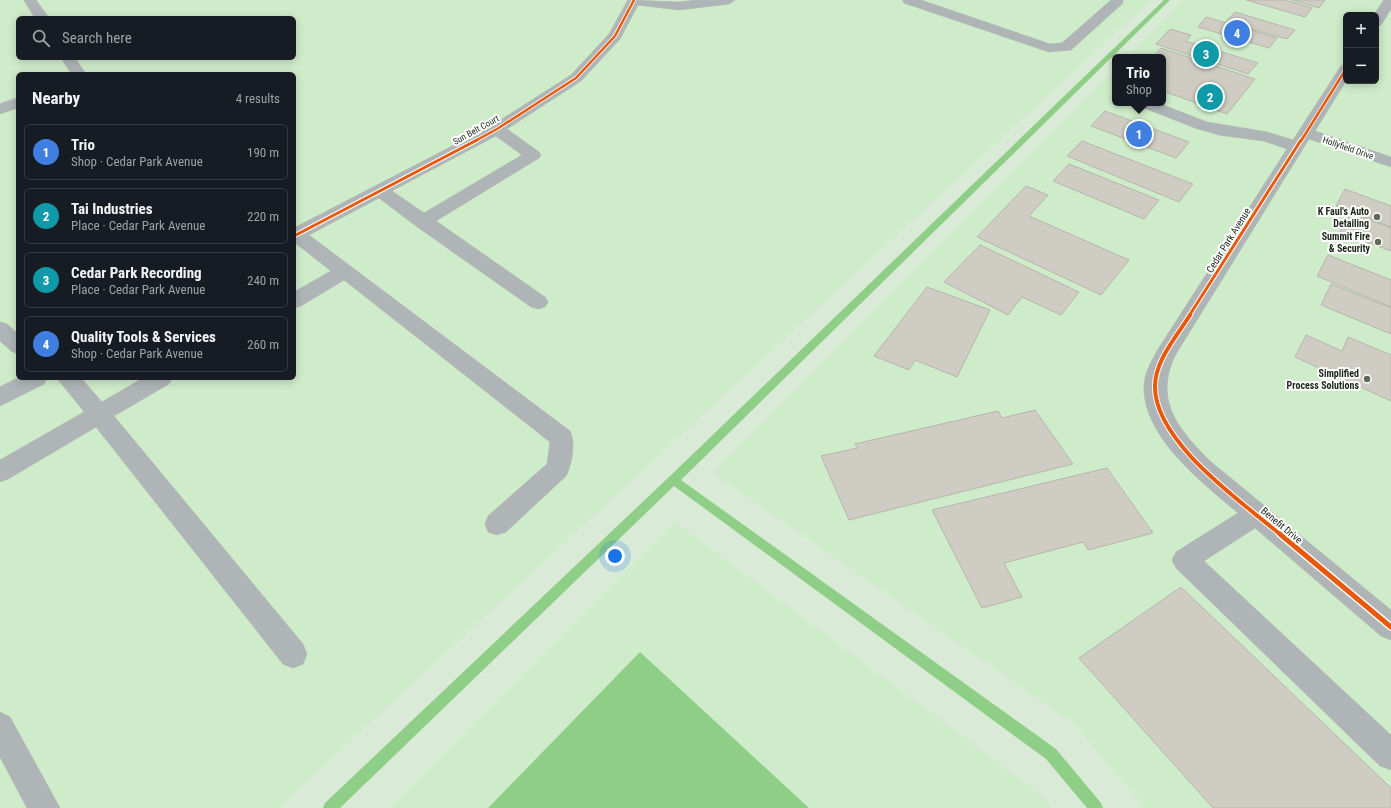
<!DOCTYPE html>
<html lang="en">
<head>
<meta charset="utf-8">
<style>
  body { margin:0; font-family:"Roboto Condensed",sans-serif; background:#20242c; color:#f1f3f6 }
  .controls { position:absolute; right:12px; top:12px; display:grid; overflow:hidden; border-radius:6px; box-shadow:0 2px 10px #0003 }
  .controls button { width:36px; height:36px; display:grid; place-items:center; padding:0; border:0; border-bottom:1px solid #363941; background:#171b24; color:#f1f3f6; font:20px sans-serif }
  .you { position:absolute; left:615px; top:556px; width:14px; height:14px; margin:-10px; border:3px solid #fff; border-radius:50%; background:#1a73e8; box-shadow:0 0 0 6px #1a73e833 }
  .badge { display:grid; place-items:center; width:26px; height:26px; border-radius:50%; background:#1a73e8; color:#fff; font-size:13px; font-weight:700 }
  .pin { position:absolute; translate:-50% -50%; border:2px solid #fff; box-shadow:0 1px 4px #0006 }
  .popup { position:absolute; left:1112px; top:54px; width:54px; height:52px; box-sizing:border-box; display:grid; place-content:center; border-radius:6px; background:#171b24; filter:drop-shadow(0 1px 3px #0005); font-size:13px; white-space:nowrap; color:#9ea1a6 }
  .popup b { font-size:15px; color:#f1f3f6 }
  .popup::after { content:''; position:absolute; left:50%; top:100%; margin-left:-8px; border:8px solid transparent; border-top-color:#171b24 }
  .list { margin:0; padding:0; list-style:none }
  h2 { display:flex; justify-content:space-between; align-items:center; height:52px; margin:0; padding:0 16px; font-size:17px }
  h2 small { font-size:13px; font-weight:400; color:#9ea1a6 }
  .list li { display:grid; grid-template-columns:26px 1fr auto; gap:12px; align-items:center; box-sizing:border-box; height:56px; margin:0 8px 8px; padding:0 8px; border:1px solid #363941; border-radius:6px }
  .list b { display:block; font-size:15px; white-space:nowrap }
  .list p { margin:0; font-size:13px; white-space:nowrap; color:#9ea1a6 }
  .list em { font-size:13px; font-style:normal; color:#9ea1a6 }
  .icon { flex:none; width:22px; height:22px; fill:none; stroke:currentColor; stroke-width:2; stroke-linecap:round; stroke-linejoin:round }
  .map { position:relative; flex:none; width:1391px; height:808px; overflow:hidden }
  .search { position:absolute; background:#171b24; box-shadow:0 2px 10px #0003; left:16px; top:16px; width:280px; height:44px; display:flex; align-items:center; gap:10px; box-sizing:border-box; padding:0 14px; border-radius:6px; color:#9ea1a6; font-size:15px }
  .panel { position:absolute; background:#171b24; box-shadow:0 2px 10px #0003; left:16px; top:72px; width:280px; height:308px; border-radius:6px }
  .map>svg:first-child { display:block }
</style>
</head>
<body>
<div class="map">
<svg width="1391" height="808" viewBox="0 0 1391 808">
  <rect width="100%" height="100%" fill="#d9ebd6"/>
  <path fill="#cfecca" fill-rule="evenodd" d="M0,0H634L624,21L636,0H1151L278,808H0ZM18,18H294V58H18ZM18,74H294V378H18Z
    M1183,0H1391V808H1145L1074,724L713,473L1115,69V103H1163V57H1127ZM1346,15H1376V81H1346Z
    M675,522L1044,797L1052,808H390Z"/>
  <path fill="#8fce86" d="M640,652L809,808H488Z"/>
  <g fill="none" stroke-linecap="round" stroke-linejoin="round">
    <path fill="#8fce86" fill-rule="evenodd" d="M1164,0H1170L681,480L1056,749L1101,803L1103,808H1087L1046,759L674,486L340,808H323L325,803L669,477Z"/>
  </g>
  <path fill="#cfcdc3" stroke="#b6b5ac" d="M1246,0H1285L1312,8L1305,17Z
    M1292,0H1325L1319,8Z
    M1235,12L1295,30L1287,39L1226,22Z
    M1206,17L1277,38L1269,48L1198,27Z
    M1170,29L1191,35L1186,41L1258,63L1248,74L1156,44Z
    M1161,48L1255,79L1227,114L1163,91V57H1153Z
    M1105,111L1189,142L1176,158L1091,126Z
    M1082,141L1193,184L1179,202L1067,156Z
    M1069,164L1159,200L1144,219L1053,181Z
    M1026,186L1048,195L1029,216L1129,260L1101,295L977,237Z
    M1345,189L1391,206V227L1336,206Z
    M1351,213L1391,228V251L1340,232Z
    M980,245L1079,292L1061,315L1022,297L1008,315L944,282Z
    M1328,255L1391,280V307L1317,276Z
    M1331,284L1391,308V334L1321,305Z
    M927,287L990,310L957,377L915,360L909,370L874,356Z
    M1306,335L1342,351L1348,337L1391,355V401L1295,357Z
    M1035,410L1073,464L849,520L821,456L857,448L855,444L998,411L1002,418Z
    M1107,468L1153,533L1088,550L1083,542L1004,563L1022,597L982,608L932,510Z
    M1181,587L1391,788V808H1213L1079,658Z"/>
  <g fill="none" stroke-linecap="round" stroke-linejoin="round">
    <g stroke="#b8c6b5" stroke-width="1">
      <path id="minor" d="M24,0H36L49,18H35Z
        M628,0L679,2L697,0H735L729,4L679,10L638,5L620,39L581,81L507,129L539,152L541,155L539,158L436,221L545,297L548,302L545,307L538,309L531,307L416,226L379,198L309,235L570,431C576,443 572,464 566,476L506,532L497,535L488,532L485,524L488,516L547,464L550,442L344,280L301,306L294,308V292L331,271L294,242V228L491,126L571,75L609,34ZM496,136L522,155L424,213L392,191Z
        M903,0H921L1050,44L1062,43L1111,0H1123V3L1071,50L1049,52L904,3Z
        M1384,0H1391V9L1381,25L1376,26V15H1374Z
        M61,58H75L86,74H72Z
        M1346,65V81L1315,131L1391,157V167L1309,139L1176,354C1153,400 1178,429 1210,461L1391,610V640L1381,636L1255,528L1204,561L1391,735V770L1380,766L1176,568L1172,560L1176,552L1238,513C1203,483 1142,437 1144,385C1145,371 1153,358 1160,346L1287,149L1264,141L1219,135L1195,128L1139,106L1136,103H1158L1207,122L1267,132L1293,140L1341,66Z
        M18,98V108L0,114V104Z
        M0,322L7,324L18,334V354L11,351L0,341Z
        M18,378H47L44,384L0,406V387Z
        M57,378H81L102,402L143,378H172L169,384L114,416L303,644L307,654L303,664L293,668L283,664L96,427L8,479L0,482V460L84,412Z
        M0,712L10,717L60,808H27L0,757Z"/>
    </g>
    <use href="#minor" fill="#afb5b7" fill-rule="evenodd"/>
    <g stroke="#fff" stroke-width="4">
      <path id="cycleway-far3" d="M475,141L497,129L576,78L615,36L634,0
        M1301,141L1346,69"/>
    </g>
    <g stroke="#fff" stroke-width="5">
      <path id="cycleway-far2" d="M294,236L477,140
        M1189,316L1301,140"/>
    </g>
    <g stroke="#fff" stroke-width="6">
      <path id="cycleway-far1" d="M1190,315C1177,336 1156,359 1155,385C1153,441 1242,502 1281,535"/>
    </g>
    <g stroke="#fff" stroke-width="8">
      <path id="cycleway" d="M1280,534L1391,627"/>
    </g>
    <use href="#cycleway-far3" stroke="#e8590c" stroke-width="2.5"/>
    <use href="#cycleway-far2" stroke="#e8590c" stroke-width="3"/>
    <use href="#cycleway-far1" stroke="#e8590c" stroke-width="4"/>
    <use href="#cycleway" stroke="#e8590c" stroke-width="5"/>
  </g>
  <g fill="#5c6a5a" stroke="#fff" stroke-width="1.5">
    <circle cx="1377" cy="217" r="4"/>
    <circle cx="1378" cy="242" r="4"/>
    <circle cx="1367" cy="379" r="4"/>
  </g>
  <g text-anchor="middle" stroke-width="4" stroke-linejoin="round" paint-order="stroke">
    <g font-size="9" fill="#192517" stroke="#fff">
      <text transform="translate(476 130) rotate(-29)" y="3">Sun Belt Court</text>
      <text transform="translate(1348 148) rotate(19)" y="3">Hollyfield Drive</text>
    </g>
    <g font-size="10" font-weight="bold" fill="#192517" stroke="#fff" text-anchor="end">
      <text x="1369" y="215">K Faul's Auto<tspan x="1369" dy="12">Detailing</tspan></text>
      <text x="1370" y="240">Summit Fire<tspan x="1370" dy="12">&amp; Security</tspan></text>
      <text x="1359" y="377">Simplified<tspan x="1359" dy="12">Process Solutions</tspan></text>
    </g>
    <g font-size="10" fill="#192517" stroke="#fff">
      <text transform="translate(1228 240) rotate(-58)" y="4">Cedar Park Avenue</text>
      <text transform="translate(1282 525) rotate(40)" y="4">Benefit Drive</text>
    </g>
  </g>
</svg>
<div class="controls">
<button>+</button>
<button>−</button>
</div>
<div class="you"></div>
<div class="pin badge" style="left:1139px;top:134px;background:#3f7fe0">1</div>
<div class="popup"><b>Trio</b>Shop</div>
<div class="pin badge" style="left:1210px;top:97px;background:#0f9aa8">2</div>
<div class="pin badge" style="left:1206px;top:54px;background:#0f9aa8">3</div>
<div class="pin badge" style="left:1237px;top:33px;background:#3f7fe0">4</div>
<div class="search"><svg class="icon" aria-label="search" viewBox="0 0 24 24"><circle cx="10" cy="10" r="6"/><path d="M15 15l6 6"/></svg>Search here</div>
<section class="panel">
<h2>Nearby<small>4 results</small></h2>
<ul class="list">
<li><span class="badge" style="background:#3f7fe0">1</span><div><b>Trio</b><p>Shop · Cedar Park Avenue</p></div><em>190 m</em></li>
<li><span class="badge" style="background:#0f9aa8">2</span><div><b>Tai Industries</b><p>Place · Cedar Park Avenue</p></div><em>220 m</em></li>
<li><span class="badge" style="background:#0f9aa8">3</span><div><b>Cedar Park Recording</b><p>Place · Cedar Park Avenue</p></div><em>240 m</em></li>
<li><span class="badge" style="background:#3f7fe0">4</span><div><b>Quality Tools &amp; Services</b><p>Shop · Cedar Park Avenue</p></div><em>260 m</em></li>
</ul>
</section>
</div>
</body>
</html>
